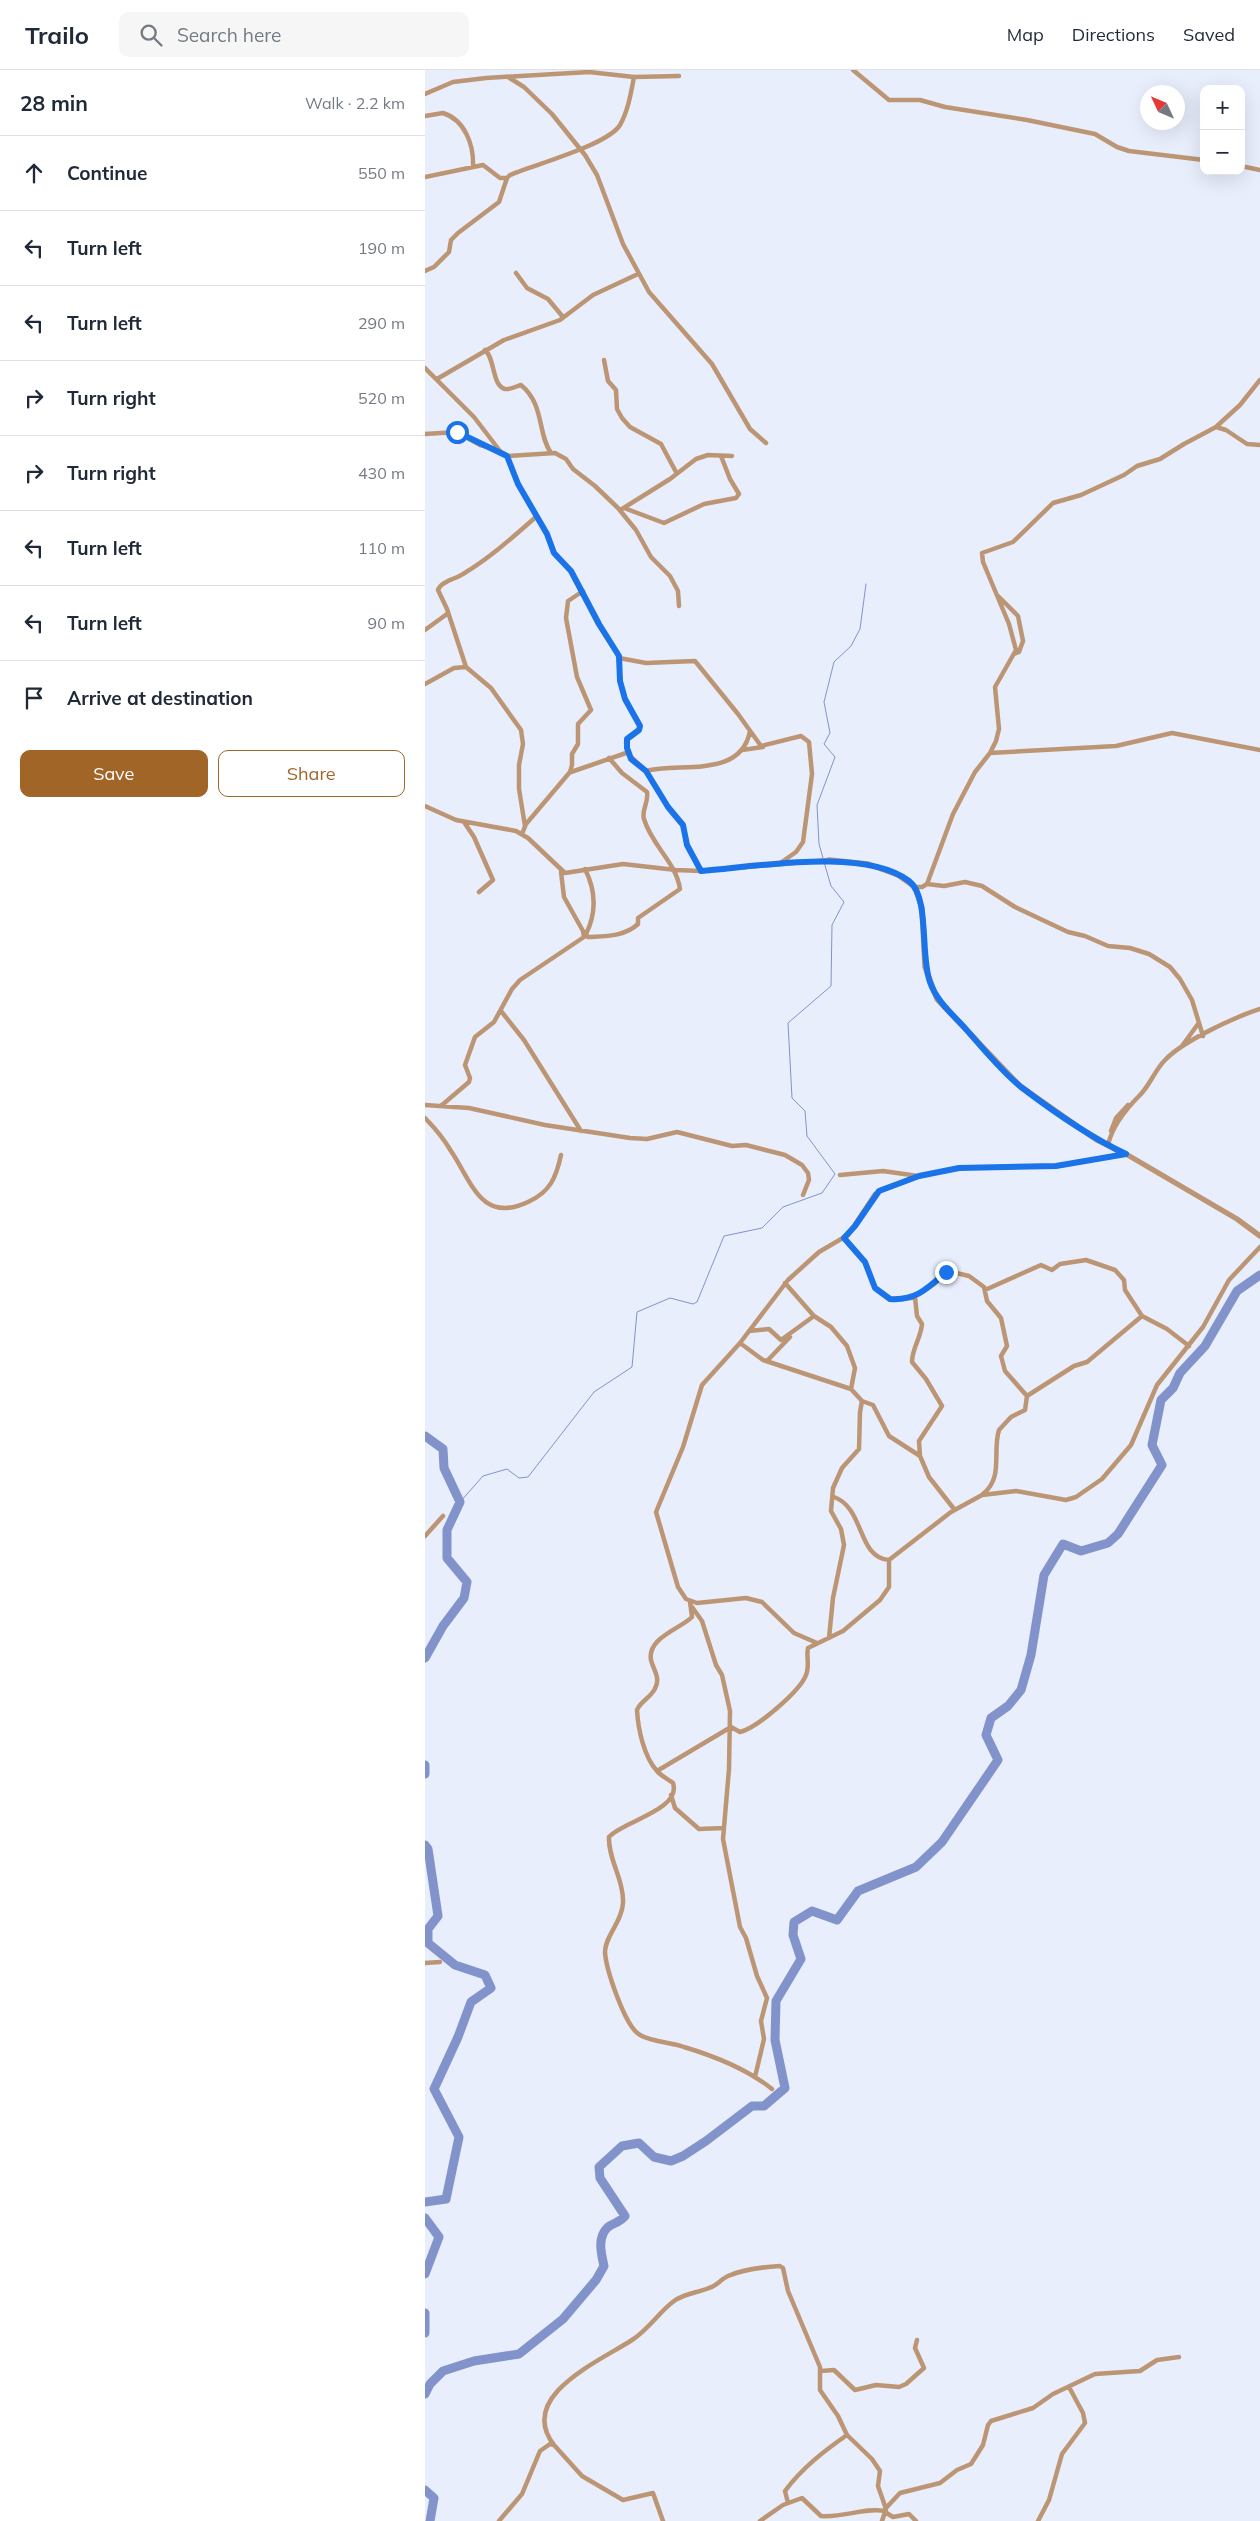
<!DOCTYPE html>
<html lang="en">
<head>
<meta charset="utf-8">
<style>
  body { margin:0; font-family:Mulish,sans-serif; background:#f6f6f7; color:#1f2937 }
  .controls { position:absolute; right:15px; top:15px; display:grid; overflow:hidden; border-radius:10px; box-shadow:0 5px 20px #0002 }
  .controls button { width:45px; height:45px; display:grid; place-items:center; padding:0; border:0; border-bottom:1px solid #e0e1e3; background:#fff; color:#1f2937; font:25px sans-serif }
  .compass { position:absolute; left:715px; top:15px; width:45px; height:45px; border-radius:50%; background:#fff; box-shadow:0 5px 20px #0002; rotate:314deg }
  .stop { position:absolute; width:15px; height:15px; margin:-11px; border:4px solid #1a73e8; border-radius:50%; background:#fff }
  .stop.end { background:#1a73e8; border-color:#fff; box-shadow:0 1px 5px #0008 }
  .list { margin:0; padding:0; list-style:none }
  h2 { display:flex; justify-content:space-between; align-items:center; height:65px; margin:0; padding:0 20px; font-size:21px }
  h2 small { font-size:16px; font-weight:400; color:#747a83 }
  .list li { display:grid; grid-template-columns:32px 1fr auto; gap:15px; align-items:center; box-sizing:border-box; height:75px; padding:0 20px; border-top:1px solid #e0e1e3 }
  .list b { display:block; font-size:19px; white-space:nowrap }
  .list em { font-size:16px; font-style:normal; color:#747a83 }
  .actions { display:flex; gap:10px; padding:15px 20px }
  .actions a { flex:1; padding:11px 0; border:1px solid #a16527; border-radius:10px; text-align:center; font-size:18px; color:#a16527 }
  .actions .main { background:#a16527; color:#fff }
  .icon { flex:none; width:28px; height:28px; fill:none; stroke:currentColor; stroke-width:2; stroke-linecap:round; stroke-linejoin:round }
  .map { position:relative; flex:none; width:835px; height:2451px; overflow:hidden }
  header { display:flex; align-items:center; gap:30px; box-sizing:border-box; height:70px; padding:0 25px; background:#fff; border-bottom:1px solid #e0e1e3 }
  header strong { font-size:24px }
  nav { display:flex; gap:28px; margin-inline-start:auto; font-size:18px }
  .search { width:350px; height:45px; background:#f6f6f7; display:flex; align-items:center; gap:12px; box-sizing:border-box; padding:0 18px; border-radius:10px; color:#747a83; font-size:19px }
  main { display:flex }
  aside { flex:1; background:#fff }
  .map>svg:first-child { display:block }
</style>
</head>
<body>
<header>
<strong>Trailo</strong>
<div class="search"><svg class="icon" aria-label="search" viewBox="0 0 24 24"><circle cx="10" cy="10" r="6"/><path d="M15 15l6 6"/></svg>Search here</div>
<nav><a>Map</a><a>Directions</a><a>Saved</a></nav>
</header>
<main>
<aside>
<h2>28 min<small>Walk · 2.2 km</small></h2>
<ul class="list">
<li><svg class="icon" aria-label="ahead" viewBox="0 0 24 24"><path d="M12 20V5M6 11l6-6 6 6"/></svg><div><b>Continue</b></div><em>550 m</em></li>
<li><svg class="icon" aria-label="left" viewBox="0 0 24 24"><path d="M17 20v-9H6M10 6l-5 5 5 5"/></svg><div><b>Turn left</b></div><em>190 m</em></li>
<li><svg class="icon" aria-label="left" viewBox="0 0 24 24"><path d="M17 20v-9H6M10 6l-5 5 5 5"/></svg><div><b>Turn left</b></div><em>290 m</em></li>
<li><svg class="icon" aria-label="right" viewBox="0 0 24 24"><path d="M7 20v-9h11M14 6l5 5-5 5"/></svg><div><b>Turn right</b></div><em>520 m</em></li>
<li><svg class="icon" aria-label="right" viewBox="0 0 24 24"><path d="M7 20v-9h11M14 6l5 5-5 5"/></svg><div><b>Turn right</b></div><em>430 m</em></li>
<li><svg class="icon" aria-label="left" viewBox="0 0 24 24"><path d="M17 20v-9H6M10 6l-5 5 5 5"/></svg><div><b>Turn left</b></div><em>110 m</em></li>
<li><svg class="icon" aria-label="left" viewBox="0 0 24 24"><path d="M17 20v-9H6M10 6l-5 5 5 5"/></svg><div><b>Turn left</b></div><em>90 m</em></li>
<li><svg class="icon" aria-label="arrive" viewBox="0 0 24 24"><path d="M6 21V4h12l-3 4 3 4H6"/></svg><div><b>Arrive at destination</b></div></li>
</ul>
<div class="actions"><a class="main">Save</a><a>Share</a></div>
</aside>
<div class="map">
<svg width="835" height="2451" viewBox="0 0 835 2451">
  <rect width="100%" height="100%" fill="#e9eefc"/>
  <g fill="none" stroke-linecap="round" stroke-linejoin="round">
    <path stroke="#8193ca" stroke-width="1" d="M398,788L394,774L392,735L410,687L399,674L405,663L399,632L409,592L426,576L435,559L441,514
      M35,1432L58,1406L82,1399L94,1408L103,1407L169,1322L207,1297L212,1242L245,1228L268,1234L272,1232L299,1166L337,1158L358,1137L397,1123L410,1104L382,1066L380,1041L367,1028L363,953L406,916L407,855L419,832L406,816L399,792"/>
    <path stroke="#8193ca" stroke-width="9" d="M0,1366L18,1379L19,1398L35,1432L22,1460V1488L42,1512L39,1528L18,1556L0,1588
      M0,1695V1704
      M0,1775L3,1779L13,1846L3,1859V1873L30,1895L60,1905L66,1918L46,1932L33,1967L9,2019L34,2067L21,2129L0,2132
      M0,2148L14,2167L0,2204
      M0,2243V2263
      M0,2324L5,2314L18,2301L49,2291L94,2284L138,2249L171,2210L179,2196C176,2183 172,2167 183,2157C189,2153 195,2152 200,2146L175,2108L174,2097L197,2076L214,2073L229,2087L246,2091L258,2086L281,2071L327,2036H339L360,2018L350,1970L351,1931L376,1889L368,1865L369,1852L387,1841L412,1850L433,1821L491,1797L517,1772L573,1690L561,1665L566,1648L583,1636L596,1620L606,1585L619,1505L638,1474L656,1481L683,1473L693,1464L737,1395L727,1375L736,1330L748,1318L755,1303L780,1276L812,1221L835,1205
      M0,2420L9,2428L5,2451"/>
    <path stroke="#bc9674" stroke-width="4.5" d="M428,0L464,30H495L520,37L602,50L670,64L692,77L704,81L779,90
      M83,7L99,17L127,44L160,85L172,105L198,174L224,222L287,294L325,359L341,373
      M0,24L28,12L61,8L164,2L209,7L254,6
      M0,46L18,43C40,50 49,75 48,97
      M816,96L835,100
      M0,107L58,95L75,108H82
      M0,201L9,197L24,182L26,170L33,163L74,132L82,108L85,105C108,95 183,75 195,55C203,41 206,23 209,7
      M91,203L102,218L123,229L138,247
      M60,280C70,288 67,316 80,319C85,320 92,316 96,315C120,335 112,363 126,383
      M179,290L183,311L191,320L192,339L197,348L205,357L236,374L251,402
      M0,298L49,347L75,381L82,386L93,414L122,464L129,483L146,501L173,554L194,586L195,611L200,629L215,655L214,660L202,669L201,673L205,686L221,701L243,737L258,755L262,775L276,801
      M12,309L79,270L135,250L168,225L213,204
      M792,356L815,335L835,310
      M0,364L32,362L55,375L74,380
      M82,386L130,383L141,389L148,399L170,416L193,438L211,460L226,487L245,506L253,521L254,536
      M199,438L239,453L279,434L311,428L314,424L305,409L296,386
      M197,439L245,409L271,389L283,385L307,386
      M573,526L593,546L598,571L594,582L589,584
      M0,560L22,544
      M194,588L221,593L270,591L313,644L336,676L376,666L384,672L387,704L378,772L371,782L354,794
      M0,614L29,598L41,597
      M317,680L338,677
      M565,683L691,676L747,663L835,680
      M221,701C255,692 316,709 325,661
      M146,702L204,682
      M0,736L31,750L91,761L103,768L140,803L198,794L251,800L276,801L404,790
      M39,752L49,767L68,810L54,822
      M100,756L94,719V695L98,674L96,660L66,618L41,597L22,539L13,520C16,511 31,509 38,504C66,487 88,467 112,446
      M97,764L101,754L145,702L147,695V684L153,674V654L166,640L152,607L141,548L143,531L158,521
      M160,799C171,821 172,842 161,864
      M502,814L528,744L550,702L565,683L571,671L574,659L570,617L591,580L584,554L558,492L557,483L588,472L628,433L656,425L699,405L712,396L735,389L759,374L791,357L801,360L822,374L835,375
      M490,817H497L502,814L519,816L540,812L557,816L590,837L643,862L660,866L683,876L705,878L724,884L745,897L755,909L767,930L778,966
      M159,862L163,867C180,866 199,867 213,854V848L255,819C251,792 227,776 219,749C216,741 224,732 222,722L197,703L184,688
      M76,941L99,970L156,1061
      M757,976L773,954
      M0,1035L44,1038L120,1055L205,1068L222,1069L252,1062L307,1076L321,1075L360,1085L377,1095L383,1103L384,1110L378,1125
      M17,1035L44,1012L45,1008L40,995L50,967L69,952L87,919L95,910L159,867L158,861L139,827L136,802
      M0,1048C10,1058 19,1069 26,1081C47,1112 56,1154 103,1132C125,1122 131,1108 136,1085
      M686,1061L691,1048L703,1035
      M683,1075C687,1057 702,1038 715,1025C725,1015 730,1000 740,990C758,971 810,947 835,939
      M415,1105L458,1101L493,1106
      M419,1168L440,1192L450,1218L465,1229L487,1228L509,1214L523,1201L544,1206L559,1217L562,1231L576,1248L582,1276L576,1286L580,1301L602,1326
      M360,1213L389,1246L406,1257L422,1276L430,1298L426,1319L437,1331L435,1342L434,1379L417,1398L408,1418L406,1441L416,1459L419,1475L408,1528L404,1568
      M560,1220L616,1195L627,1200L635,1194L661,1190L690,1200L699,1210L700,1220L717,1246L742,1259L764,1276
      M490,1227L492,1246L497,1254C496,1268 487,1278 487,1292L501,1309L517,1336L494,1371L495,1386
      M324,1261L344,1259L356,1270L389,1246
      M315,1273L338,1290L426,1319
      M342,1291L365,1267
      M437,1331L448,1335L464,1366L495,1386L504,1407L529,1439
      M558,1424C579,1407 567,1382 574,1360L586,1347L600,1340L602,1326L649,1296L662,1292L717,1246
      M409,1427C440,1438 432,1488 464,1490
      M0,1466L18,1446
      M265,1532L267,1547C255,1559 222,1568 226,1590C228,1599 235,1607 231,1616C228,1627 216,1630 212,1640C213,1659 219,1687 232,1701C236,1706 243,1709 248,1713C257,1740 196,1752 184,1767C183,1789 199,1810 198,1833C197,1852 180,1866 180,1882C181,1899 200,1957 215,1965C227,1972 245,1972 259,1977C289,1986 322,1999 347,2019
      M267,1537L277,1551L291,1595L297,1605L305,1641L304,1699L298,1769L315,1857L321,1868L332,1906L342,1928L336,1951L339,1969L330,2007
      M392,1573L369,1563L337,1532L321,1528L272,1533L261,1529L253,1517L231,1442L258,1377L277,1315L315,1273L363,1210L394,1182L423,1165L450,1124L457,1119L494,1106L534,1098L631,1096L701,1084
      M232,1701L306,1657L315,1662C332,1658 375,1621 381,1605C385,1596 381,1586 383,1578L418,1561L455,1530L464,1517V1490L526,1442L557,1425L591,1421L641,1430L651,1427L677,1409L706,1375L732,1315L778,1257L804,1210L835,1177
      M246,1725L250,1738L274,1759L299,1758
      M0,1893L15,1892
      M396,2301L409,2300L430,2320L451,2315L474,2317L481,2314L499,2298L490,2278L492,2270
      M129,2375C91,2326 175,2291 207,2270C224,2259 234,2242 249,2231C260,2223 272,2223 284,2218C292,2216 296,2209 303,2206C319,2199 338,2197 355,2196L358,2198L363,2221L395,2297V2320L413,2346L422,2365L447,2389L455,2401L453,2416L461,2439L457,2451
      M363,2433L360,2421C377,2398 399,2381 422,2365
      M461,2438L475,2423L515,2413L532,2400L546,2394L558,2375L563,2355L566,2351L608,2338L628,2324L670,2304L715,2301L732,2290L754,2287
      M460,2442L468,2447L484,2444L491,2451
      M74,2451L97,2424L115,2381L125,2374L129,2375L157,2406L198,2430L228,2423L238,2451
      M335,2451L358,2435L377,2428L396,2446C418,2448 440,2437 460,2441
      M613,2451L624,2430L637,2384L660,2353L658,2343L644,2317"/>
    <path stroke="#bc9674" stroke-width="5.5" d="M404,790L443,794L473,805L490,817L497,838L500,897L512,929L595,1016L672,1070L701,1084L812,1149L835,1166"/>
  </g>
  <g fill="none" stroke-linecap="round" stroke-linejoin="round">
    <path stroke="#1a73e8" stroke-width="6" d="M32,362L82,386L93,414L122,464L129,483L146,501L174,554L194,586L195,611L200,629L215,656L214,660L202,669V678L206,689L221,701L243,737L258,755L262,775L276,801C330,797 439,777 484,811C505,827 495,886 505,912C511,930 526,943 539,957C557,977 575,1000 596,1017C629,1042 664,1067 701,1084L631,1096L534,1098L494,1106L454,1121L430,1156L419,1168L440,1192L450,1218L465,1229C491,1231 503,1218 521,1202"/>
  </g>
</svg>
<div class="controls">
<button>+</button>
<button>−</button>
</div>
<svg class="compass" viewBox="-18 -18 36 36"><path d="M0-13l5 13h-10z" fill="#e53935"/><path d="M0 13l5-13h-10z" fill="#747a83"/></svg>
<div class="stop" style="left:32px;top:362px"></div>
<div class="stop end" style="left:521px;top:1202px"></div>
</div>
</main>
</body>
</html>
